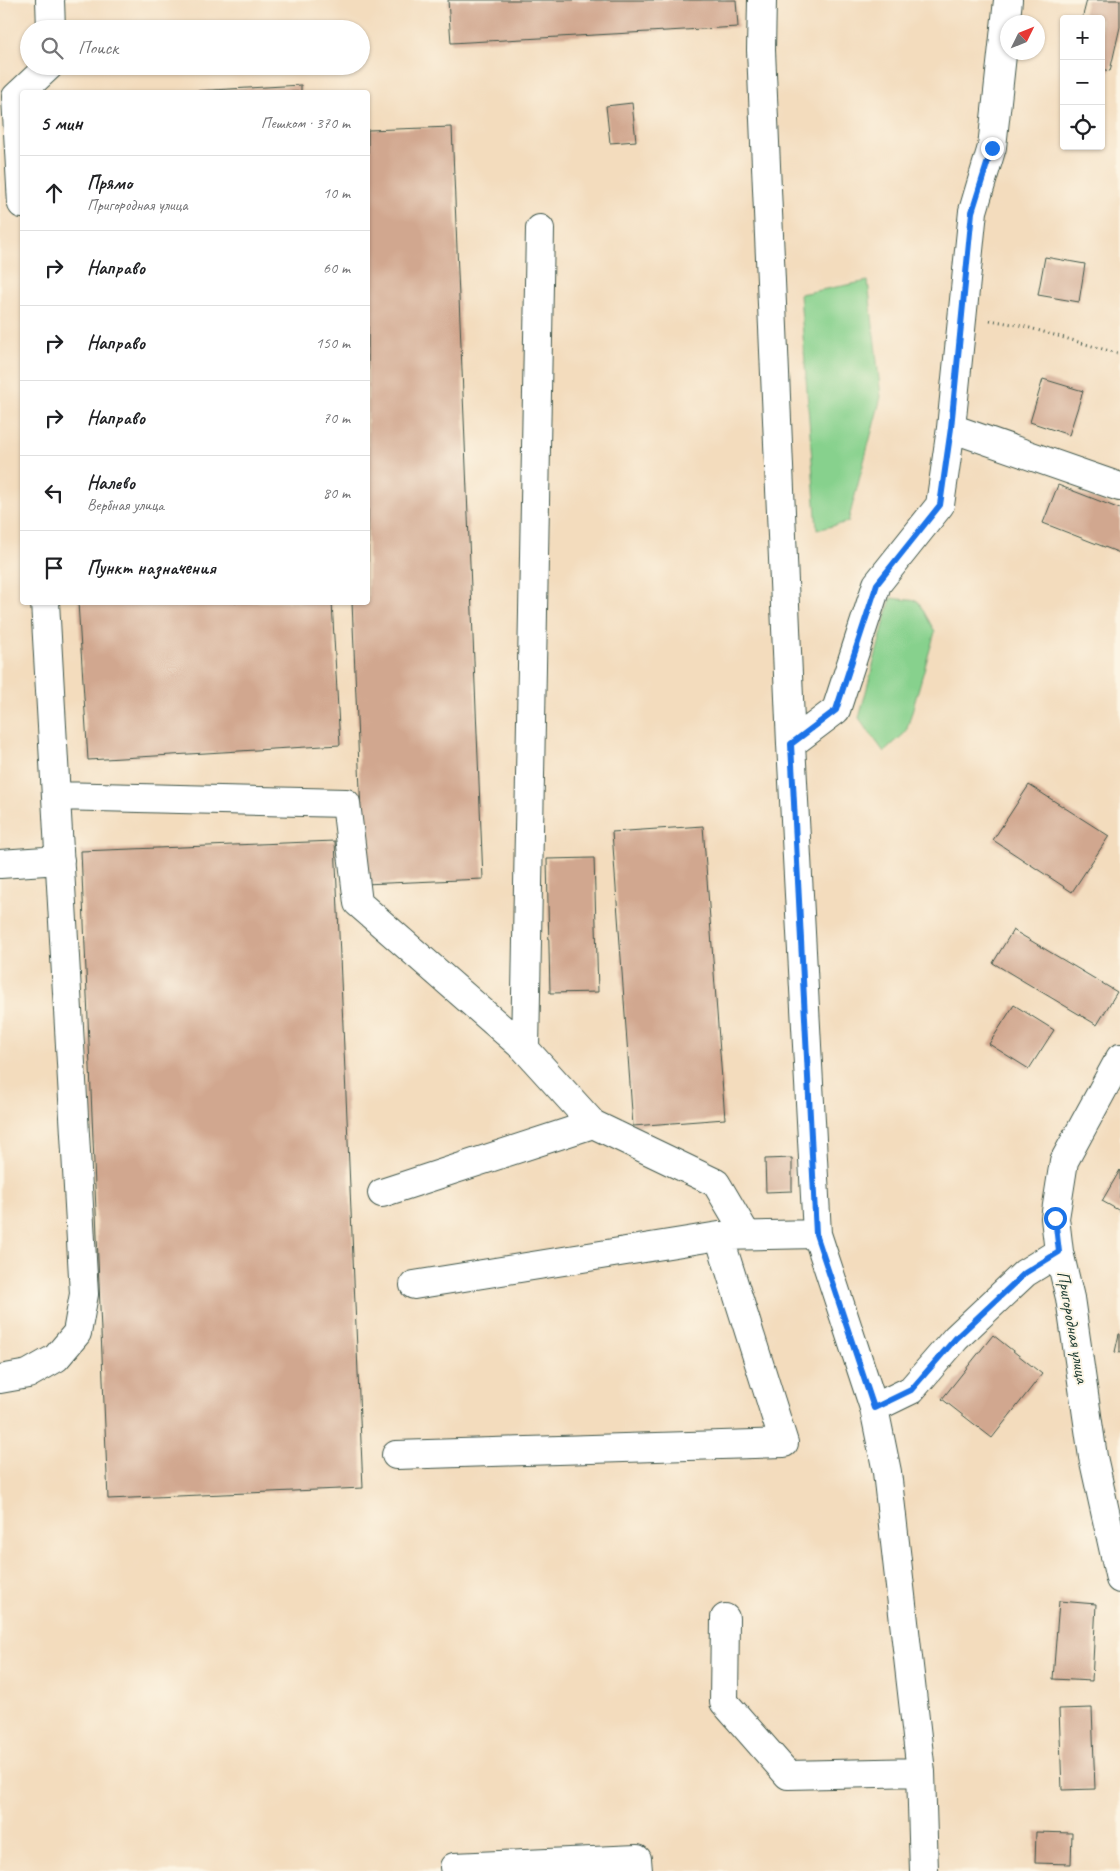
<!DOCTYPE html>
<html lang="ru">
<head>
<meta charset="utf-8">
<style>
  body { margin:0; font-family:Caveat,sans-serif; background:#f2f2f2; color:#202124 }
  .controls { position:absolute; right:15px; top:15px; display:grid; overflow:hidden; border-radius:5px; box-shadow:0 1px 4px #0004 }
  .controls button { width:45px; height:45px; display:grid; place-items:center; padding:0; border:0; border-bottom:1px solid #e0e0e0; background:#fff; color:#202124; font:25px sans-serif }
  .compass { position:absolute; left:1000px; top:15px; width:45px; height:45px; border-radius:50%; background:#fff; box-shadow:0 1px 4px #0004; rotate:47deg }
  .stop { position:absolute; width:15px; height:15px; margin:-11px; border:4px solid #1a73e8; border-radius:50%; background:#fff }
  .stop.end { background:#1a73e8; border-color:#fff; box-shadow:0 1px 5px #0008 }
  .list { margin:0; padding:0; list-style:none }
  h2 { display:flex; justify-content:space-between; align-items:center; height:65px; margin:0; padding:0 20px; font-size:21px }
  h2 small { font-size:16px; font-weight:400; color:#757577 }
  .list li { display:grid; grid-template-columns:32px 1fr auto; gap:15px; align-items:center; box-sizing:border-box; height:75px; padding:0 20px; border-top:1px solid #e0e0e0 }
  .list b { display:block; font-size:19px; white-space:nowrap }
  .list p { margin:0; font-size:16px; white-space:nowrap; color:#757577 }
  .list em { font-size:16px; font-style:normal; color:#757577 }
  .icon { flex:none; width:28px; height:28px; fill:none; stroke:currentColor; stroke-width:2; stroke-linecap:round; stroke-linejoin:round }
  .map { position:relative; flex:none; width:1120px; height:1871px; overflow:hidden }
  .search { position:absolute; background:#fff; box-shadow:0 1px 4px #0004; left:20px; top:20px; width:350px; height:55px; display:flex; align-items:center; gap:12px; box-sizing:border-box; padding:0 18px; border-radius:28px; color:#757577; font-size:19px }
  .panel { position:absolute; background:#fff; box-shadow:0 1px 4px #0004; left:20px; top:90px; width:350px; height:515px; border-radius:5px }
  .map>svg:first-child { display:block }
</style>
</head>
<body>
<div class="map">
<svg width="1120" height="1871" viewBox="0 0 1120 1871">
  <rect width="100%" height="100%" fill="#fcf5e5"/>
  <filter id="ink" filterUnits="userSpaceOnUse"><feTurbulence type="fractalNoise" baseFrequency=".02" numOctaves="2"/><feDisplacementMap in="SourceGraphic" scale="10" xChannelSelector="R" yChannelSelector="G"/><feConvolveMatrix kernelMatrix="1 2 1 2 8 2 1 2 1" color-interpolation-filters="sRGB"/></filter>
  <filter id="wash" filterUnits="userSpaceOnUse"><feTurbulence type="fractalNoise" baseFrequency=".0096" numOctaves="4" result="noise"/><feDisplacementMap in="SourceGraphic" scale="20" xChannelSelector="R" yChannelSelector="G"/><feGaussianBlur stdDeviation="1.12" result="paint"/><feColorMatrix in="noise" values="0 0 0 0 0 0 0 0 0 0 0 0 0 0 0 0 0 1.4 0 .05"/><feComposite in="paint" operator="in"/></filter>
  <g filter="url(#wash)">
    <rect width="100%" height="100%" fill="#f3dcbd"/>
    <path fill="#87d18d" stroke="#538760" d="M868,281L881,397L848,522L817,530L800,294Z
      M891,598L918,601L935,632L906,732L884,752L859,718Z"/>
    <g id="blocks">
      <path fill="#d1a78f" d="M448,0H736L738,27L451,43Z
        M1087,0H1120V27L1110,71L1101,69V19H1082Z
        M301,85V92H195V91Z
        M632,103L636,141L610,143L606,106Z
        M452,127L483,879L364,884L352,602H368V130Z
        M1045,257L1085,264L1079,302L1038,295Z
        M1043,379L1083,391L1069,435L1030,422Z
        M1058,485L1120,509V553L1043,523Z
        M78,602H332L340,745L88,760Z
        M1029,785L1109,836L1072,892L993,840Z
        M703,826L725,1119L633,1126L612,832Z
        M335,841L363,1488L108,1499L81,851Z
        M594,858L598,992L550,993L547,859Z
        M1013,930L1117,992L1097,1025L993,963Z
        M1014,1005L1054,1030L1029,1069L989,1044Z
        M792,1158V1191L766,1192L765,1159Z
        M1120,1170V1211L1102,1201Z
        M1119,1334H1120V1353L1115,1352Z
        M993,1335L1042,1374L992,1438L942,1399Z
        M1059,1601L1096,1604L1092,1681L1053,1679Z
        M1092,1708L1095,1789L1062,1790L1059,1709Z
        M1036,1832L1072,1833L1071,1864L1035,1863Z"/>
    </g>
  </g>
  <g filter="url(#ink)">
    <use href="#blocks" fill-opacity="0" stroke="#3f5549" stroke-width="1"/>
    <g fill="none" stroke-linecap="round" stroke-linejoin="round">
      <g stroke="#3f5549" stroke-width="30">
        <path id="minor" d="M50,0L51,29
          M762,0L761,50L791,744L817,1234L874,1408L887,1472L921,1772L924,1871
          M22,204L16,97L49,66
          M540,229L525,1049L593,1124
          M951,428L1120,487
          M791,744L836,710L877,584L940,505L951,428L973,211L992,147L1008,0
          M56,796L346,803L358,903L525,1049
          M0,864L60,860
          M1120,1058L1064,1161L1055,1218L1059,1252L1070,1298L1093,1457L1120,1579
          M382,1193L593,1124L716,1183L746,1234
          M414,1285L719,1236
          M0,1379L28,1374L56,1358L77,1333L84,1294L45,602
          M874,1408L911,1390L956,1338L1025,1273L1059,1252
          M396,1455L784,1443L719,1236L817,1234
          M725,1618L724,1702L788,1775L921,1772
          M455,1871L454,1867L637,1859L638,1871"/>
      </g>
      <path stroke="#3f5549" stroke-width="3" stroke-dasharray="1 4" stroke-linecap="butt" d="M990,320L1023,326L1120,354"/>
      <use href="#minor" stroke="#fff" stroke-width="28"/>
    </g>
  </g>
  <g fill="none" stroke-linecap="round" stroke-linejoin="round" filter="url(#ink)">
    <path stroke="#1a73e8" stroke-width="6" d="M992,148L972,212L951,428L940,505L877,584L836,710L791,744L816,1234L874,1408L911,1390L956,1338L1025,1273L1059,1252L1055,1218"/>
  </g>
  <g text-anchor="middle" stroke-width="4" stroke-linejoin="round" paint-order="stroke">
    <g font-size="18" fill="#1f3d34" stroke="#fcf5e5">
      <text transform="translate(1073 1327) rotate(80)" y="6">Пригородная улица</text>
    </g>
  </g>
</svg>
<div class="controls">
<button>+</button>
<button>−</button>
<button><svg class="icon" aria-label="locate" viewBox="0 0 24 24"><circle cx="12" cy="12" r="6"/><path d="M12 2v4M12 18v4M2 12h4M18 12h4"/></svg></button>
</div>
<svg class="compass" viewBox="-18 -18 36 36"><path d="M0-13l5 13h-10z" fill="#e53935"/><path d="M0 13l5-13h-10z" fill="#757577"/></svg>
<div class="stop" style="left:1055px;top:1218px"></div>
<div class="stop end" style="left:992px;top:148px"></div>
<div class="search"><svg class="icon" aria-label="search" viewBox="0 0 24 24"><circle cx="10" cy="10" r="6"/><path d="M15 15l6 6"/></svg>Поиск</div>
<section class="panel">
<h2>5 мин<small>Пешком · 370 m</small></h2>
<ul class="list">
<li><svg class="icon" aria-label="ahead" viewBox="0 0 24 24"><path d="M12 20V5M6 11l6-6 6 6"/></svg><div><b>Прямо</b><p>Пригородная улица</p></div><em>10 m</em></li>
<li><svg class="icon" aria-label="right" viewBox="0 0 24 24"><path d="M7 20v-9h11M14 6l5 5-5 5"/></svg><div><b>Направо</b></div><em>60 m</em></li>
<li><svg class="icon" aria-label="right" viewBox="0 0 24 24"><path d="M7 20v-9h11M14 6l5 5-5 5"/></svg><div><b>Направо</b></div><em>150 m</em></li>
<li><svg class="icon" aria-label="right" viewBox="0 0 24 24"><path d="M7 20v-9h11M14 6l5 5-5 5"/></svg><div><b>Направо</b></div><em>70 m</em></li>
<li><svg class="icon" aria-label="left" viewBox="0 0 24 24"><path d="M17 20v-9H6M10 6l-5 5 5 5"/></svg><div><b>Налево</b><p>Вербная улица</p></div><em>80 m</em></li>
<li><svg class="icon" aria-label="arrive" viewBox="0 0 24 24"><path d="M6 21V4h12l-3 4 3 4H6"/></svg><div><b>Пункт назначения</b></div></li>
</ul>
</section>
</div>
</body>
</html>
